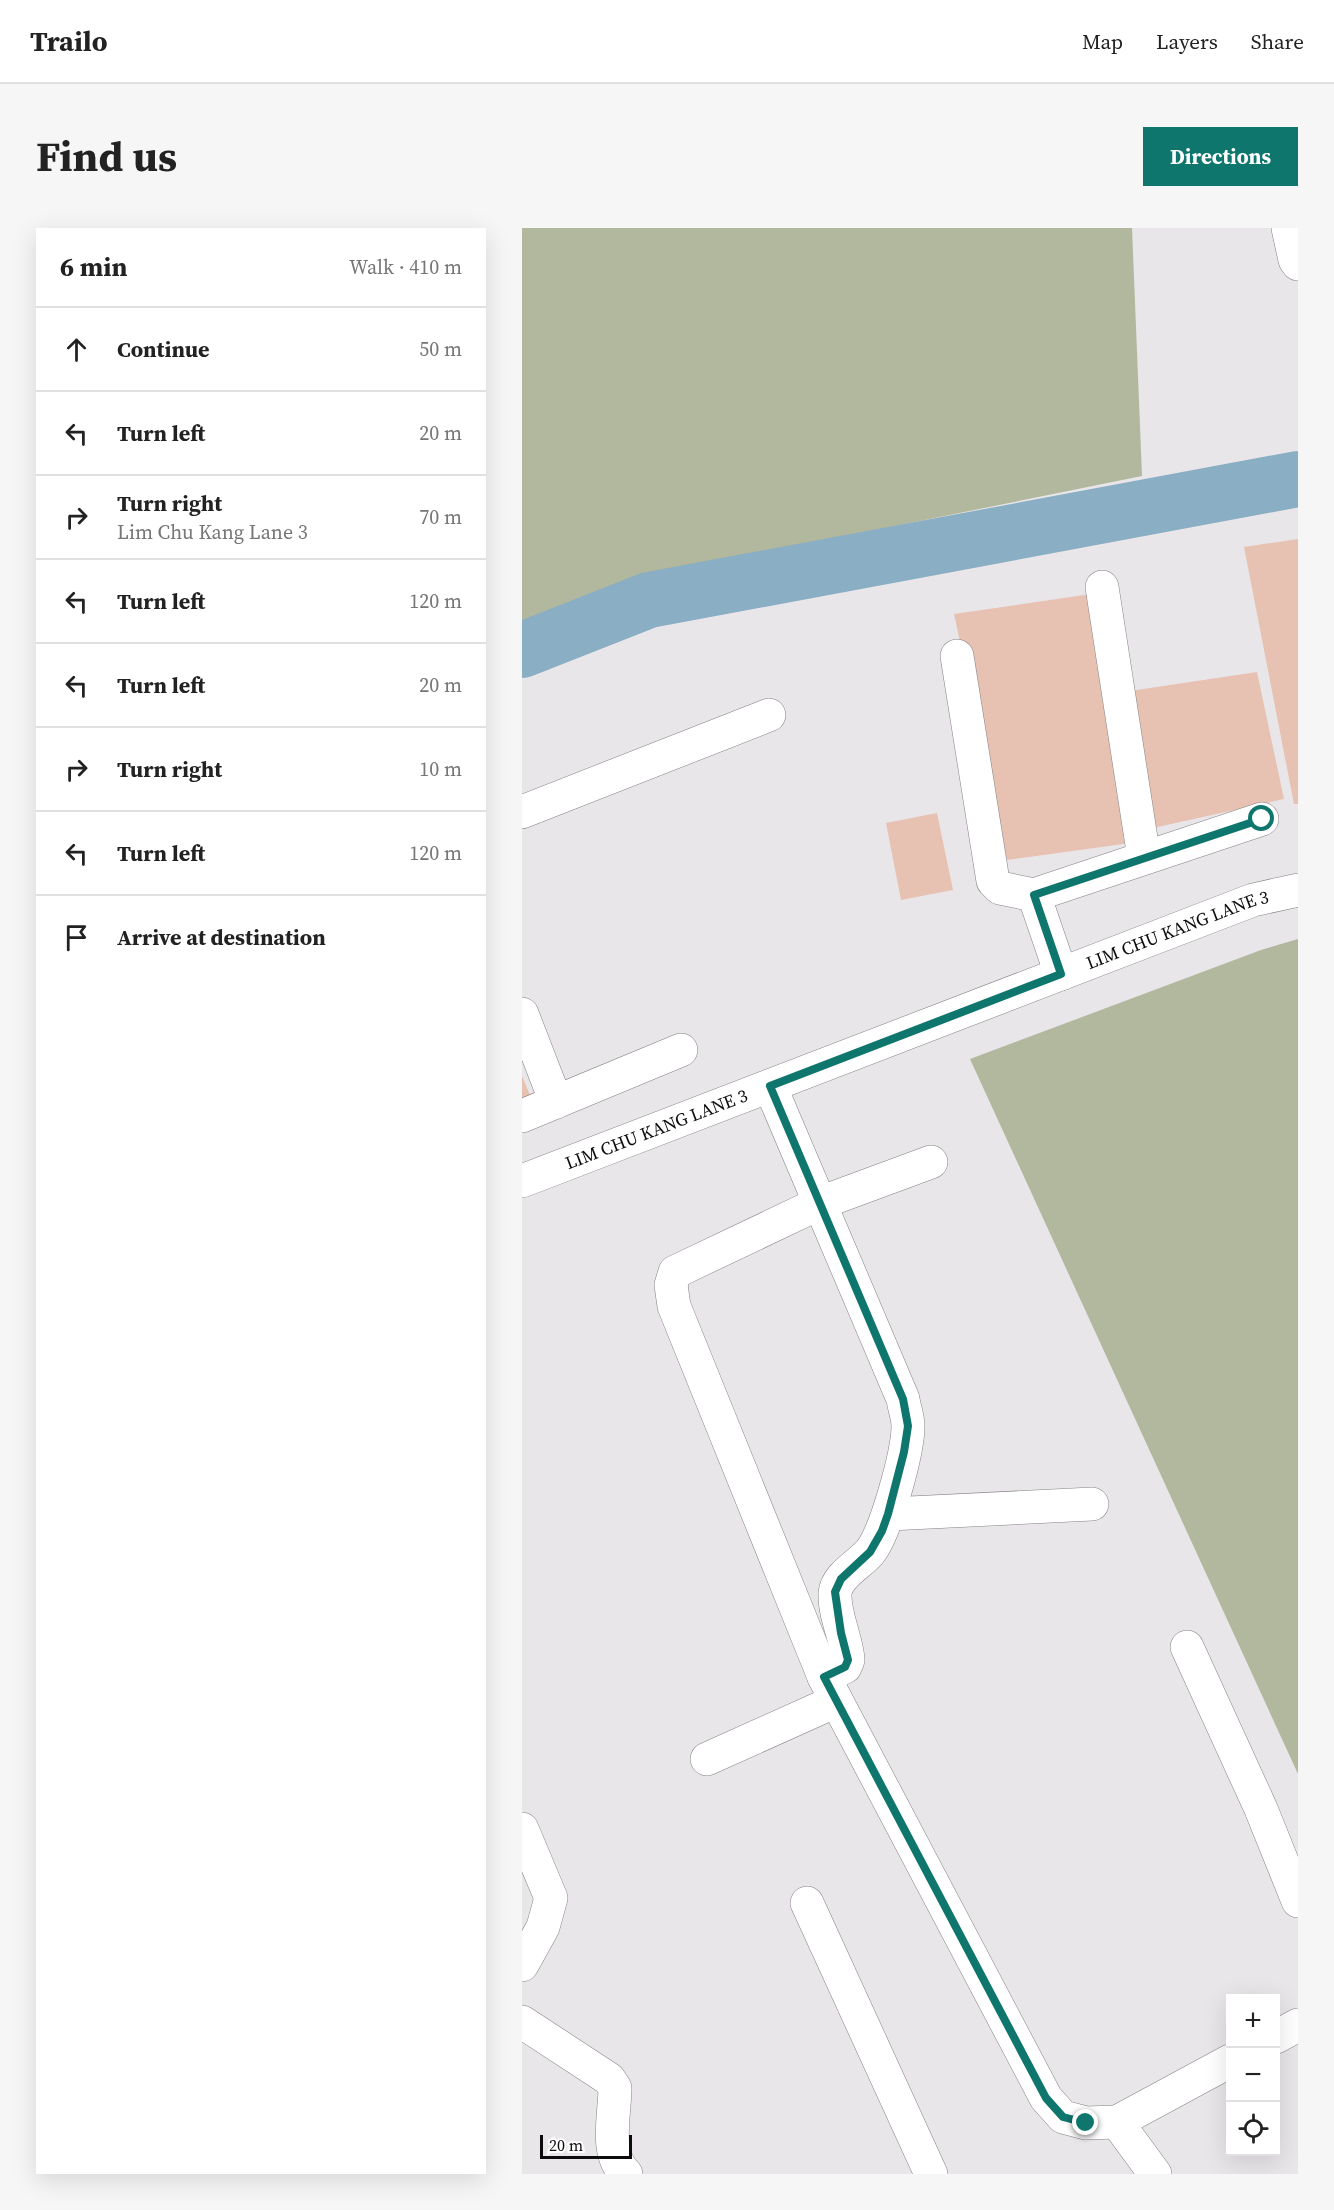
<!DOCTYPE html>
<html lang="en">
<head>
<meta charset="utf-8">
<style>
  body { margin:0; font-family:"Source Serif 4",serif; background:#f6f6f6; color:#222 }
  .controls { position:absolute; right:18px; bottom:18px; display:grid; overflow:hidden; border-radius:0px; box-shadow:0 6px 24px #0002 }
  .controls button { width:54px; height:54px; display:grid; place-items:center; padding:0; border:0; border-bottom:2px solid #e0e0e0; background:#fff; color:#222; font:30px sans-serif }
  .scale { position:absolute; left:18px; bottom:15px; width:92px; box-sizing:border-box; padding-left:6px; border:3px solid #0d0c0d; border-top:0; font-size:16px; line-height:21px; white-space:nowrap; color:#0d0c0d; -webkit-text-stroke:4px #fff; paint-order:stroke }
  .stop { position:absolute; width:18px; height:18px; margin:-14px; border:4px solid #0f766e; border-radius:50%; background:#fff }
  .stop.end { background:#0f766e; border-color:#fff; box-shadow:0 2px 6px #0008 }
  .list { margin:0; padding:0; list-style:none }
  h2 { display:flex; justify-content:space-between; align-items:center; height:78px; margin:0; padding:0 24px; font-size:26px }
  h2 small { font-size:20px; font-weight:400; color:#767676 }
  .list li { display:grid; grid-template-columns:39px 1fr auto; gap:18px; align-items:center; box-sizing:border-box; height:84px; padding:0 24px; border-top:2px solid #e0e0e0 }
  .list b { display:block; font-size:22px; white-space:nowrap }
  .list p { margin:0; font-size:20px; white-space:nowrap; color:#767676 }
  .list em { font-size:20px; font-style:normal; color:#767676 }
  .icon { flex:none; width:33px; height:33px; fill:none; stroke:currentColor; stroke-width:2; stroke-linecap:round; stroke-linejoin:round }
  .map { position:relative; flex:none; width:776px; height:1946px; overflow:hidden; border-radius:0px }
  header { display:flex; align-items:center; gap:36px; box-sizing:border-box; height:84px; padding:0 30px; background:#fff; border-bottom:2px solid #e0e0e0 }
  header strong { font-size:28px }
  nav { display:flex; gap:33px; margin-inline-start:auto; font-size:21px }
  .intro { display:flex; align-items:center; justify-content:space-between; box-sizing:border-box; height:144px; padding:0 36px }
  h1 { margin:0; font-size:42px }
  .button { padding:15px 27px; border-radius:0px; background:#0f766e; color:#fff; font-size:21px; font-weight:700 }
  main { display:flex; gap:36px; padding:0 36px }
  aside { flex:1; background:#fff; border-radius:0px; box-shadow:0 6px 24px #0002 }
  .map>svg:first-child { display:block }
</style>
</head>
<body>
<header>
<strong>Trailo</strong>
<nav><a>Map</a><a>Layers</a><a>Share</a></nav>
</header>
<div class="intro"><h1>Find us</h1><a class="button">Directions</a></div>
<main>
<aside>
<h2>6 min<small>Walk · 410 m</small></h2>
<ul class="list">
<li><svg class="icon" aria-label="ahead" viewBox="0 0 24 24"><path d="M12 20V5M6 11l6-6 6 6"/></svg><div><b>Continue</b></div><em>50 m</em></li>
<li><svg class="icon" aria-label="left" viewBox="0 0 24 24"><path d="M17 20v-9H6M10 6l-5 5 5 5"/></svg><div><b>Turn left</b></div><em>20 m</em></li>
<li><svg class="icon" aria-label="right" viewBox="0 0 24 24"><path d="M7 20v-9h11M14 6l5 5-5 5"/></svg><div><b>Turn right</b><p>Lim Chu Kang Lane 3</p></div><em>70 m</em></li>
<li><svg class="icon" aria-label="left" viewBox="0 0 24 24"><path d="M17 20v-9H6M10 6l-5 5 5 5"/></svg><div><b>Turn left</b></div><em>120 m</em></li>
<li><svg class="icon" aria-label="left" viewBox="0 0 24 24"><path d="M17 20v-9H6M10 6l-5 5 5 5"/></svg><div><b>Turn left</b></div><em>20 m</em></li>
<li><svg class="icon" aria-label="right" viewBox="0 0 24 24"><path d="M7 20v-9h11M14 6l5 5-5 5"/></svg><div><b>Turn right</b></div><em>10 m</em></li>
<li><svg class="icon" aria-label="left" viewBox="0 0 24 24"><path d="M17 20v-9H6M10 6l-5 5 5 5"/></svg><div><b>Turn left</b></div><em>120 m</em></li>
<li><svg class="icon" aria-label="arrive" viewBox="0 0 24 24"><path d="M6 21V4h12l-3 4 3 4H6"/></svg><div><b>Arrive at destination</b></div></li>
</ul>
</aside>
<div class="map">
<svg width="776" height="1946" viewBox="0 0 776 1946">
  <rect width="100%" height="100%" fill="#e9e6e9"/>
  <path fill="#b1b89d" d="M0,0H610L620,248L132,347L0,397Z
    M776,711V1546L448,831L739,722Z"/>
  <g fill="none" stroke-linecap="round" stroke-linejoin="round">
    <path stroke="#8aaec3" stroke-width="56" d="M0,422L127,372L776,251"/>
  </g>
  <path fill="#e7c1b2" d="M776,311V576H772L722,319Z
    M569,366L616,614L485,632L432,386Z
    M735,444L762,571L631,600L608,463Z
    M415,585L431,662L379,672L364,595Z
    M0,848L10,872L0,875Z"/>
  <g fill="none" stroke-linecap="round" stroke-linejoin="round">
    <g stroke="#858285" stroke-width="34">
      <g id="minor">
        <path d="M766,0L773,32L776,36"/>
        <path d="M580,359L622,630"/>
        <path d="M435,428L471,653L478,660L512,667L740,591"/>
        <path d="M0,584L247,487"/>
        <path d="M512,667L539,746"/>
        <path d="M0,786L34,874"/>
        <path d="M248,858L381,1171C382,1179 386,1189 386,1198C386,1224 364,1304 348,1324C337,1337 315,1347 313,1365C312,1388 325,1411 326,1432L323,1439L302,1449"/>
        <path d="M0,888L159,822"/>
        <path d="M409,934L298,975L153,1044L149,1057L152,1078L302,1449L524,1870L541,1889L564,1895L595,1894L708,1833"/>
        <path id="s1" d="M0,953L731,672L776,662"/>
        <path d="M367,1286L570,1276"/>
        <path d="M665,1419L739,1581L776,1673"/>
        <path d="M185,1531L314,1473"/>
        <path d="M0,1601L29,1670L21,1699L0,1737"/>
        <path d="M285,1675L409,1946"/>
        <path d="M0,1794L87,1851L93,1860C93,1886 82,1926 104,1946"/>
        <path d="M754,1809L776,1797"/>
        <path d="M595,1894L633,1946"/>
      </g>
    </g>
    <use href="#minor" stroke="#fff" stroke-width="33"/>
  </g>
  <g fill="none" stroke-linecap="round" stroke-linejoin="round">
    <path stroke="#0f766e" stroke-width="8" d="M564,1895L541,1889L524,1870L302,1449L323,1439L326,1432L319,1405L313,1364L319,1351L348,1324L360,1303L366,1286L382,1224L386,1198L381,1171L248,858L539,746L512,667L740,591"/>
  </g>
  <g text-anchor="middle" stroke-width="4.5" stroke-linejoin="round" paint-order="stroke">
    <g font-size="18" fill="#0d0c0d" stroke="#fff">
      <text dy="6" stroke="none"><textPath href="#s1" startOffset="702">LIM CHU KANG LANE 3</textPath></text>
      <text dy="6" stroke="none"><textPath href="#s1" startOffset="144">LIM CHU KANG LANE 3</textPath></text>
    </g>
  </g>
</svg>
<div class="controls">
<button>+</button>
<button>−</button>
<button><svg class="icon" aria-label="locate" viewBox="0 0 24 24"><circle cx="12" cy="12" r="6"/><path d="M12 2v4M12 18v4M2 12h4M18 12h4"/></svg></button>
</div>
<div class="scale">20 m</div>
<div class="stop" style="left:740px;top:591px"></div>
<div class="stop end" style="left:564px;top:1895px"></div>
</div>
</main>
</body>
</html>
